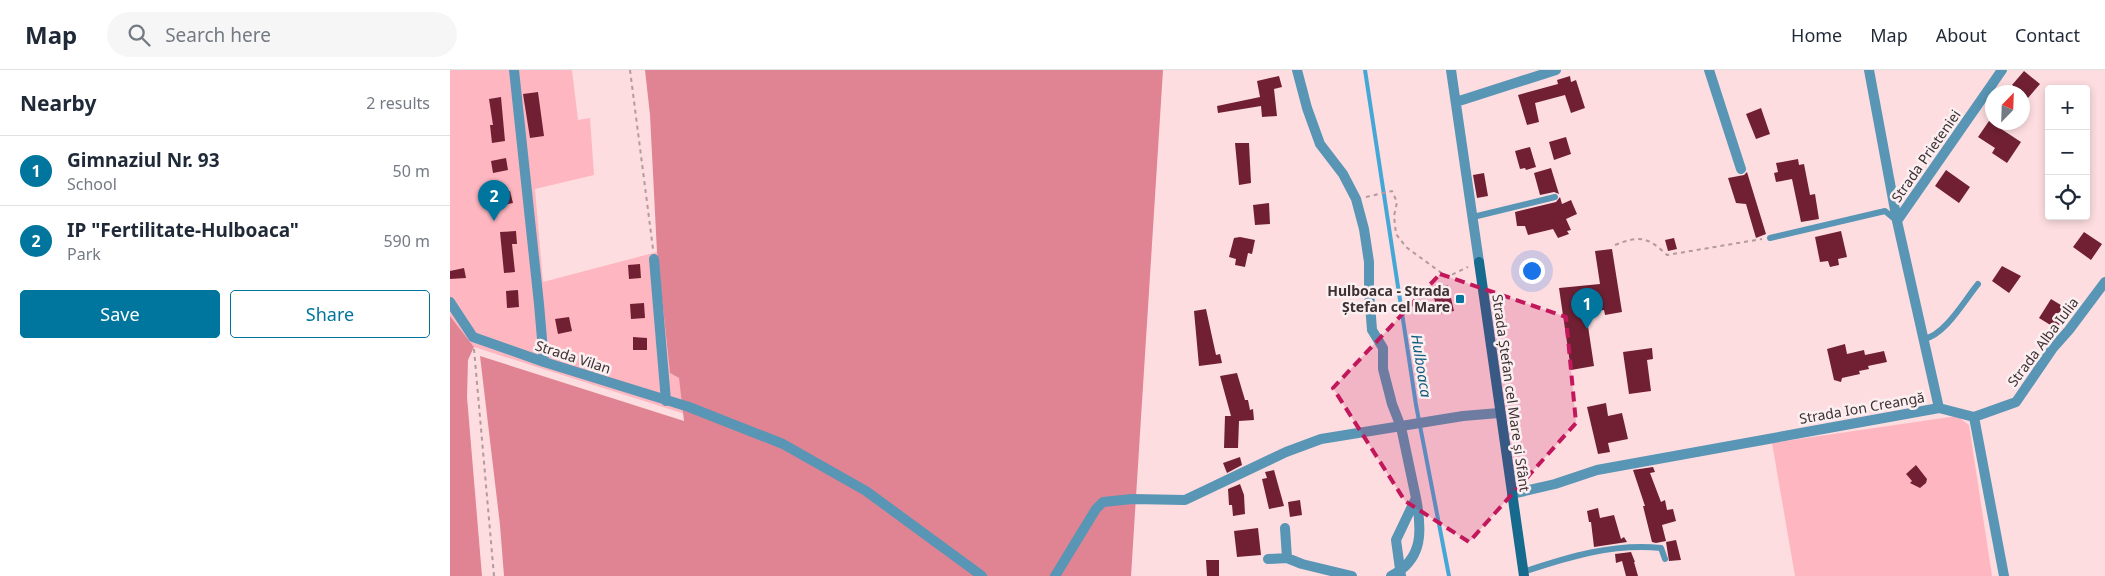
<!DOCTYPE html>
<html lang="en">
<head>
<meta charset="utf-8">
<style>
  body { margin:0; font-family:"Noto Sans",sans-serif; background:#f6f6f7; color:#1f2937 }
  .controls { position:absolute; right:15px; top:15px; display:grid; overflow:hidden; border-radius:5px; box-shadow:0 2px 8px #0003 }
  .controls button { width:45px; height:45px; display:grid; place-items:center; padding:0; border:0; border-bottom:1px solid #e0e1e3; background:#fff; color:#1f2937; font:25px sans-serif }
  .compass { position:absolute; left:1535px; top:15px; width:45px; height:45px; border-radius:50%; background:#fff; box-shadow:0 2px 8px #0003; rotate:23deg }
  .you { position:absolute; left:1081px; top:200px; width:18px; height:18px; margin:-12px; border:4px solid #fff; border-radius:50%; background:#1a73e8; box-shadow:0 0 0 8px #1a73e833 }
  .badge { display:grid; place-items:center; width:32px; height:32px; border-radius:50%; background:#00759e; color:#fff; font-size:16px; font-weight:700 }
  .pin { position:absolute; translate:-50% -41px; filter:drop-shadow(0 1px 2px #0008) }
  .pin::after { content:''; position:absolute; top:26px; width:18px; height:15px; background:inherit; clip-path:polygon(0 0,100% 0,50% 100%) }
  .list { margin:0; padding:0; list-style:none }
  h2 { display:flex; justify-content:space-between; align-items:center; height:65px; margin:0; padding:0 20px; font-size:21px }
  h2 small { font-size:16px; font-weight:400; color:#747a83 }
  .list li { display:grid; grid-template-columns:32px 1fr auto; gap:15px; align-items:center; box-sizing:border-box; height:70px; padding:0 20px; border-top:1px solid #e0e1e3 }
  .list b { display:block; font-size:19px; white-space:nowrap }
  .list p { margin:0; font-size:16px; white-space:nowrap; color:#747a83 }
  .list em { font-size:16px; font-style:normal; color:#747a83 }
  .actions { display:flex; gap:10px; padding:15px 20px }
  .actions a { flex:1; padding:11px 0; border:1px solid #00759e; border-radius:5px; text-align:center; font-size:18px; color:#00759e }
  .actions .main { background:#00759e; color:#fff }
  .icon { flex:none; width:28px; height:28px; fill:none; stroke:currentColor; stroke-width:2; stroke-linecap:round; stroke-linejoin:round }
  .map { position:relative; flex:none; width:1655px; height:506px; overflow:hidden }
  header { display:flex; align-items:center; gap:30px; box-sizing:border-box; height:70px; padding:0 25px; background:#fff; border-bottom:1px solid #e0e1e3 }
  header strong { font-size:24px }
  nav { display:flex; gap:28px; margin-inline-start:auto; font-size:18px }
  .search { width:350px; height:45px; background:#f6f6f7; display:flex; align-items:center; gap:12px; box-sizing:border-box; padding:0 18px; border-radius:28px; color:#747a83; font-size:19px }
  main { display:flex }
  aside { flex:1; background:#fff }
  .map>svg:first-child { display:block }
</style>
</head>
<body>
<header>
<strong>Map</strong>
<div class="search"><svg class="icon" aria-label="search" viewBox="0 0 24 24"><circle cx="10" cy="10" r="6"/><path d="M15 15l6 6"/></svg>Search here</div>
<nav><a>Home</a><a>Map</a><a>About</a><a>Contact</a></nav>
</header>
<main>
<aside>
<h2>Nearby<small>2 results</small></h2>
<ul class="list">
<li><span class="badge">1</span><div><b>Gimnaziul Nr. 93</b><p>School</p></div><em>50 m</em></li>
<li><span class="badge">2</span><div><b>IP &quot;Fertilitate-Hulboaca&quot;</b><p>Park</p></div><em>590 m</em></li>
</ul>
<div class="actions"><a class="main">Save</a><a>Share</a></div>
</aside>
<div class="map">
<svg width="1655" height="506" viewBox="0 0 1655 506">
  <rect width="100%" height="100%" fill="#fddde0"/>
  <path fill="#feb7c0" d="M0,0H122L128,50L140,48L144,105L85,119L93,212L207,182L220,303L229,308L235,344L24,277L0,246Z
    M1507,346L1519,355L1542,506H1345L1322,373Z"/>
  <path fill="#e08493" d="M195,0H713L681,506H54L50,455L30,286L234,351L229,308L220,303L207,182L200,45Z
    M0,246L24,277L18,290L17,327L32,506H0Z"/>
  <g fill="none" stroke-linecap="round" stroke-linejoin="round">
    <path stroke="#45a7d6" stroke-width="4" d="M915,0L966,335L999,506"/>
  </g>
  <path fill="#712034" d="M1574,1L1590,14L1578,28L1562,15Z
    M829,6L832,17L824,19L827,46L812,47L811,36L768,43L767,36L810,27L807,11Z
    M1120,6L1121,12L1126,10L1135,38L1121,43L1115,25L1085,33L1089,52L1077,55L1068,25L1108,14L1107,10Z
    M88,22L94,66L80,68L73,24Z
    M51,27L55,71L42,73L40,55H43L39,29Z
    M1311,38L1320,64L1306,69L1296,44Z
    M1539,51L1571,72L1557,93L1542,83L1545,78L1528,67Z
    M1116,67L1121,84L1104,90L1099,72Z
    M785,73H799L801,113L789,115Z
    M1080,77L1086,97L1076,100L1075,98L1070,99L1065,81Z
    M56,88L58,100L43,103L41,91Z
    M1348,89L1349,95L1354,94L1360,125L1365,124L1369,149L1351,152L1342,109L1326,112L1324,103L1328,102L1326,93Z
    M1101,98L1109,124L1104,122L1090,125L1084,103Z
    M1496,100L1520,117L1509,133L1485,116Z
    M1297,102L1316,164L1306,168L1296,134L1286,133L1278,108L1294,105Z
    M1034,103L1038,126L1027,128L1023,105Z
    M60,121L63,133L49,136L46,124Z
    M1110,127L1112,134L1121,130L1127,144L1116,149L1121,160L1117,161L1119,164L1108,168L1103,159L1078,165L1075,156H1067L1065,142L1106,132Z
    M819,133L820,154L805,155L803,135Z
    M66,161L67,174H62L65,202L54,203L50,162Z
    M1391,161L1397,187L1388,189L1389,195L1380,197L1378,191L1370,192L1365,167Z
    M1634,162L1652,174L1641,190L1623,177Z
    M790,167L805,170L802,184L798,183L795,197L785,195L786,189L779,187L784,168Z
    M1224,168L1227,179L1218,181L1215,170Z
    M1162,179L1172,242L1155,245L1154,240L1136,243L1144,296L1121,300L1109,218L1150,214L1145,181Z
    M190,194L191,208L179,209L178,195Z
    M1552,196L1571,206L1559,223L1542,211Z
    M14,198L16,208L0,209V201Z
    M998,215L1004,241L988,244L982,219Z
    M68,220L69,237L57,238L56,221Z
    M1601,229L1619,240L1607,259L1589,248Z
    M194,233L195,248L181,249L180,234Z
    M756,239L766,285L770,284L772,293L749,296L744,241Z
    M119,247L122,261L108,264L105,249Z
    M183,267L197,268V280H183Z
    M1395,274L1397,284L1414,280L1415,285L1434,281L1437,292L1418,296L1419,299L1409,301L1410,304L1392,308L1391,312L1384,310L1377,279Z
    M1202,278L1203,289L1197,290L1201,321L1179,324L1173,282Z
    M787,303L795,330H798L800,340L803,339L804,350L789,351L788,378H774L775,346H781L770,306Z
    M1156,333L1158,346L1172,343L1178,369L1158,373L1160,382L1148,384L1137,337Z
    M790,387L792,395L777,403L773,393Z
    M1466,395L1477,409L1476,413L1470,418L1460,413L1462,411L1456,404Z
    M1203,397L1205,402L1200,403L1211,432L1215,430L1217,440L1223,439L1226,451L1212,455L1216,471L1206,473L1202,472L1193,436H1195L1183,400Z
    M824,400L834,436L819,439L812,409L817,408L815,402Z
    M790,414L794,425L795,444L783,446L782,435H779L778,419Z
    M850,430L852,445L840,447L838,432Z
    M1148,438L1150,448L1164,445L1171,469L1174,467L1177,472L1144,477L1141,452H1139L1137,441Z
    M808,458L811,485L787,487L784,461Z
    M1226,470L1231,490L1219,491L1216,472Z
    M1181,482L1185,492H1184L1188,506H1176L1172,491L1166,493L1165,484Z
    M756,490H769V506H757Z"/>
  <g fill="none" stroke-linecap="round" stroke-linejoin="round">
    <path stroke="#b39a9d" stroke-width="2" stroke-dasharray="4 4" stroke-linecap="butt" d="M180,0L203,179
      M916,127L942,121L947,132L944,146L946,164L956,177L997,207L1018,197
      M1165,175C1190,165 1198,167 1217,185L1312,169
      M24,279L44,506"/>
    <path stroke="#5995b4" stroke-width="6" d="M1023,147L1105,127
      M1320,168L1435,141L1447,151
      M1474,269C1495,265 1514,231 1528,214
      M1073,502C1118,487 1163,473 1211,478L1215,489"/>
    <path stroke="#5995b4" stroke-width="10" d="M64,0L89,234L94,292
      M847,0L857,38L870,74L893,104L906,129L914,159L919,192V221L922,260L933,278V299L942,334L951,357L966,428L946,470L951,506
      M1001,0L1029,192
      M1259,0L1291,99
      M1419,0L1447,151L1489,338
      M1006,32L1106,0
      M1447,151L1552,0
      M204,189L216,331
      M0,232L23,267L94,292L239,337L333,374L416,421L532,506
      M1524,347L1554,506
      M1062,424L1105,414L1147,400L1489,338L1524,347L1566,332L1603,278L1619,260L1655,212
      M835,458L837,488
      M818,489L837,488L852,494L902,506
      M605,506L646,439L653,432L682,429L735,430L836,382L871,369L1013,346L1049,343
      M941,506C974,489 972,460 966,428"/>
    <path stroke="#156a8e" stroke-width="10" d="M1029,192L1074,506"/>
  </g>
  <path fill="#c2185b" fill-opacity="0.2" stroke="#c2185b" stroke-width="4" stroke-dasharray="10 6" stroke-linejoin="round" d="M990,204L1116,247L1126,353L1019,472L955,431L883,318Z"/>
  <rect fill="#00759e" stroke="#fceff1" stroke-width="2" x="1005" y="224" width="10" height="10" rx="2.5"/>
  <g text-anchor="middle" stroke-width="5" stroke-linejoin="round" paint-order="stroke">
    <g font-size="14" fill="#3d3133" stroke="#fceff1">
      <text transform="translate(1476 86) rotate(-55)" y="5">Strada Prieteniei</text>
      <text transform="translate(1593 272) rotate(-53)" y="5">Strada Alba Iulia</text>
      <text transform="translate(123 287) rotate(18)" y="5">Strada Vilan</text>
      <text transform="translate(1061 323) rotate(82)" y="5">Strada Ștefan cel Mare și Sfânt</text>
      <text transform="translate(1412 338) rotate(-10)" y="5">Strada Ion Creangă</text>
    </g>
    <g font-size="14" font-weight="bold" fill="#3d3133" stroke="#fceff1" text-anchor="end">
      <text x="1000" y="226">Hulboaca - Strada<tspan x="1000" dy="16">Ștefan cel Mare</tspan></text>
    </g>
    <g font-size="15" font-style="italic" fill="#115d7d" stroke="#fceff1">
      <text transform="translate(971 296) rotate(81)" y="5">Hulboaca</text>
    </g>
  </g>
</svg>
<div class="controls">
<button>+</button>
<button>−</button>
<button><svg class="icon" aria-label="locate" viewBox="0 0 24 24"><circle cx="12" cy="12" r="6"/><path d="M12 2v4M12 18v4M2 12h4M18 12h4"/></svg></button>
</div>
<svg class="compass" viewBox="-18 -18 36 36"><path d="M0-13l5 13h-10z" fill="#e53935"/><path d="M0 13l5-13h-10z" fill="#747a83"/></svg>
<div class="you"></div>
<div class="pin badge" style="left:1137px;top:259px">1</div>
<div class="pin badge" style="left:44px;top:151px">2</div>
</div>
</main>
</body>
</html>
